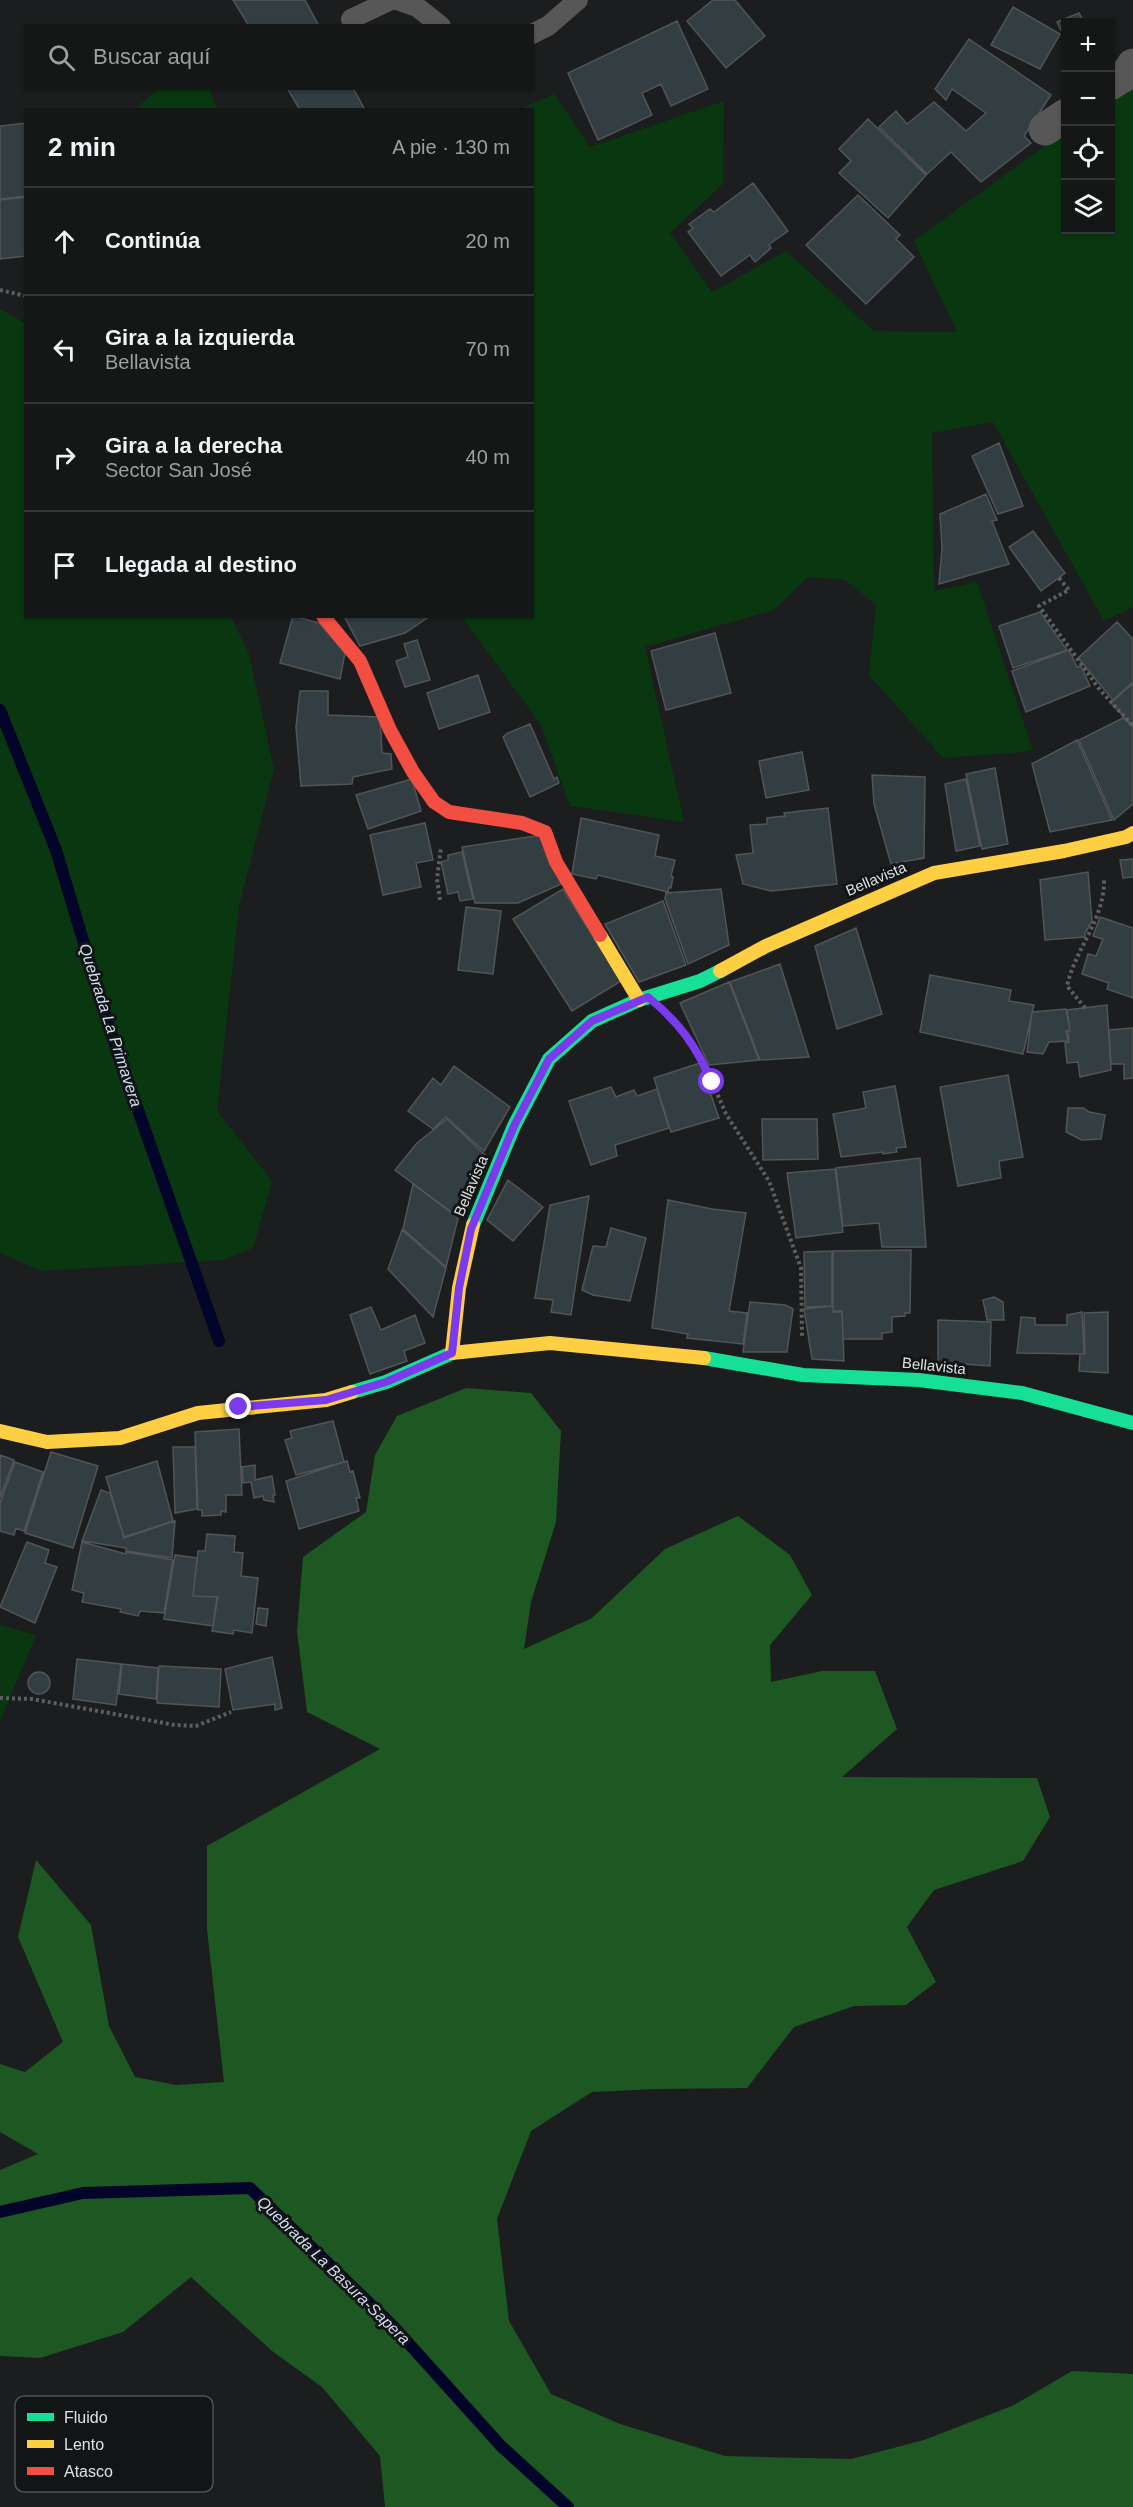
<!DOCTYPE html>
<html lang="es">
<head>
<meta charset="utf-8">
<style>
  body { margin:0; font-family:Helvetica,sans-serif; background:#222323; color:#f1f3f6 }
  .controls { position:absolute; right:18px; top:18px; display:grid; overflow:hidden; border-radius:0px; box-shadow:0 2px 4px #0004 }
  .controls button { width:54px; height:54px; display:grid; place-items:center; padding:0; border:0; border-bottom:2px solid #343535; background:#151616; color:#f1f3f6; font:30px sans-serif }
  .stop { position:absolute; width:18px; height:18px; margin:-14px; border:4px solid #7c3aed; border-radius:50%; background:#fff }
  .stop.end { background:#7c3aed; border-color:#fff; box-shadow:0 2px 6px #0008 }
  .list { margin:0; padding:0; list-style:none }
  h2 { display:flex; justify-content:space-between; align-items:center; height:78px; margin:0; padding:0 24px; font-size:26px }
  h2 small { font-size:20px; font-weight:400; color:#9d9fa1 }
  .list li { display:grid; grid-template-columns:39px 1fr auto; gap:18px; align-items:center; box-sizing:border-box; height:108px; padding:0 24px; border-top:2px solid #343535 }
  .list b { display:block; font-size:22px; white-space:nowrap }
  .list p { margin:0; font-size:20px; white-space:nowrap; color:#9d9fa1 }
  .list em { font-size:20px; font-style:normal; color:#9d9fa1 }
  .icon { flex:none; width:33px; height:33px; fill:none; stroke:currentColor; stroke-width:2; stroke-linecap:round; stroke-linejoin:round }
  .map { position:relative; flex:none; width:1133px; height:2507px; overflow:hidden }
  .search { position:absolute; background:#151616; box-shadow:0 2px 4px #0004; left:24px; top:24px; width:510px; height:66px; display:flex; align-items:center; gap:15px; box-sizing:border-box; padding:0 21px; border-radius:0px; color:#9d9fa1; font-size:22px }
  .panel { position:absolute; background:#151616; box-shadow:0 2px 4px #0004; left:24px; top:108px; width:510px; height:510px; border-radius:0px }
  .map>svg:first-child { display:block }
</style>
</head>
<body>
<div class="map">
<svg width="1133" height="2507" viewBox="0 0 1133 2507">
  <rect width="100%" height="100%" fill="#1c1d1e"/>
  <path fill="#093810" d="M1133,81V607L1104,621L993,422L932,433L934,591L977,582L1033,751L943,758L869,675L876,605L845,580L808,577L774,610L645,647L684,822L570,806L541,725L462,617L532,616V110L520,109L554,94L590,147L724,101L723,184L670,233L712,292L786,251L874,331L957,332L914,241L1065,131L1066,230H1110L1111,98Z
    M160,88L209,89L217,109H135Z
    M0,309L25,323L26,616L231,617L249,654L274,769L239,906L217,1111L272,1181L253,1248L223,1260L41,1271L0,1253Z
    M0,1625L36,1635L0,1721Z"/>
  <path fill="#1d5823" d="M466,1388L531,1393L561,1431L556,1522L531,1602L524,1649L592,1618L665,1549L738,1516L790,1555L812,1595L770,1645L771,1682L822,1671H875L897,1729L842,1777L1037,1778L1050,1817L1023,1861L934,1890L907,1927L936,1982L906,2005L854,2006L794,2027L747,2088L656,2089L592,2092L531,2131L497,2219L509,2321L551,2394L620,2424L725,2456L851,2459L924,2440L1012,2406L1072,2371L1133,2374V2507H385L380,2456L322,2387L272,2351L191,2277L123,2332L40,2358L0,2356V2170L38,2154L0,2132V2064L25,2072L63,2042L18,1937L36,1860L91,1925L109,2026L135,2077L176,2085L224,2082L207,1929V1846L380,1749L307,1712L297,1631L303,1557L366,1512L375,1455L397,1416Z"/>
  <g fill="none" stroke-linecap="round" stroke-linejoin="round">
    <path stroke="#03042a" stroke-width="12" d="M0,710L56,850L110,1030L219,1341
      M0,2212L83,2193L250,2188L393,2326L501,2446L568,2507"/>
  </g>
  <path fill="#323e42" stroke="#535455" stroke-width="1.5" d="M233,0H305L319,26H249Z
    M713,0H735L765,36L726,68L687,21Z
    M1013,7L1060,34L1040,69L991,45Z
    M1079,13L1084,22H1066V41L1057,22Z
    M677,21L708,89L671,106L661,84L642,93L652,115L598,140L568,73Z
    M969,39L1051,95L1024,136L1031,143L981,182L951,152L927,174L879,127L896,111L907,124L934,102L966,131L986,113L952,89L946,100L935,89Z
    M287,88H353L365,110H300Z
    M868,119L926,175L888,218L839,173L851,161L839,149Z
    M26,123V196L0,199V126Z
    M753,183L788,231L771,243L769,245L771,248L755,262L750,255L721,276L688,232L693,228L689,224L710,209L714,212Z
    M858,195L900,235L896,239L914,257L866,304L806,245Z
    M26,197V256L0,259V200Z
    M999,443L1023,506L998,514L972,456Z
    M986,494L997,520L992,521L1009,564L939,584L942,548L940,514Z
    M1033,531L1065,573L1041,591L1009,547Z
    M1040,612L1067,650L1013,668L999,626Z
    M293,616L319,623L345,653L340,679L280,663Z
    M344,616L366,617L430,616L405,633L360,646Z
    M1117,622L1133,639V682L1113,700L1078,658Z
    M715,633L731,693L666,710L651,651Z
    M417,640L430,680L405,687L396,661L408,657L404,644Z
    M1069,650L1077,667L1081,666L1090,686L1026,712L1012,671Z
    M478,675L490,712L439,729L427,693Z
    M1133,683V726L1111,703Z
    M300,691H328V715L380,717L382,753L391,754L392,769L353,777L352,784L301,786L296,727Z
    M1123,718L1133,727V804L1114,820L1079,740Z
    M530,724L554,779L557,777L559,783L530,797L503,737L508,733Z
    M1077,740L1112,820L1050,832L1032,764Z
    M802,752L809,790L766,798L759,761Z
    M995,768L1008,844L982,849L966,774Z
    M872,775L925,777L924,858L891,864L874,804Z
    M412,779L421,811L368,829L356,795Z
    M966,779L980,846L956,851L945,784Z
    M828,808L837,884L771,891L743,884L736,855L753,853L750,825L767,824V818L785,816L784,813Z
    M581,818L659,835L655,856L675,860L671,876L673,877L671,888L669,887L668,892L598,875L596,879L572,874Z
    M425,823L433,860L416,863L421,887L383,895L370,835Z
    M542,835L561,884L518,903H475L462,847Z
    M462,852L473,899L460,901L458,892L448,894L441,862L448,860V855Z
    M1133,859V877L1123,878L1120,860Z
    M1088,872L1092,921L1085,933V937L1045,940L1040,880Z
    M563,889L621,981L572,1011L513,919Z
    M721,889L729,945L688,964L665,899L666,893Z
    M663,901L686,965L639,982L605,924Z
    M466,907L501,911L493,974L458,970Z
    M1100,917L1133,928V998L1107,989L1109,983L1082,974L1088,954L1096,956L1103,939L1093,936Z
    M856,928L882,1014L837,1029L815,946Z
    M780,964L809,1057L760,1060L730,982Z
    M930,975L1011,990L1009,1001L1034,1005L1023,1054L920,1032Z
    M729,982L759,1060L709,1065L680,1003Z
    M1107,1005L1111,1070L1080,1077L1078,1062L1067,1063L1065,1043L1069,1042L1068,1031H1070L1067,1010Z
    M1066,1009L1070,1030L1066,1031L1068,1041L1049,1042L1043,1054L1027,1052L1032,1012Z
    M1133,1028V1078L1124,1079V1064H1111L1109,1030Z
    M700,1063L719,1118L671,1132L654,1078Z
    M454,1066L510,1107L484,1151L446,1117L433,1129L408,1111L433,1078L441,1085Z
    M1008,1075L1023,1157L999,1161L1001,1178L958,1186L940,1087Z
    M895,1086L906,1147L896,1148L897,1152L883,1154V1152L841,1157L833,1114L866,1108L863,1092Z
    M611,1087L616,1097L634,1090L637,1096L657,1089L669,1128L615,1145L617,1156L591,1165L569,1101Z
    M1068,1108H1083L1089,1112L1105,1115L1101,1139L1082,1140L1066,1132Z
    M447,1119L486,1156L466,1197L454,1214L395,1170L417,1143Z
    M762,1119H817L818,1159L763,1160Z
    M920,1158L926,1247H882L879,1223L843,1226L836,1168Z
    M835,1169L843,1232L796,1238L787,1173Z
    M508,1180L543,1207L513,1241L487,1220Z
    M413,1184L458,1218L446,1267L403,1229Z
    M589,1196L571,1315L551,1312L553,1300L535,1298L550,1205Z
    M668,1200L712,1209L746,1213L729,1311L747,1313L743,1344L687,1338L688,1334L652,1328Z
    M611,1228L646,1238L630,1301L593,1295L582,1290L593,1246L606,1247Z
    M402,1230L446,1268L433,1317L388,1269Z
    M911,1250L910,1313H905V1316L892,1317V1332L882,1333V1339H843L842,1311H833V1251Z
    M832,1251V1306L805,1307L804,1252Z
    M994,1297L1003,1302L1004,1320H987L983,1300Z
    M750,1302L785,1305L793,1309L787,1352H743Z
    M833,1306V1312H842L844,1361L812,1359L804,1309Z
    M371,1307L381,1330L415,1315L425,1343L404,1351L407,1361L370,1374L350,1315Z
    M1082,1312L1084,1354L1017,1353L1021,1317L1035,1318V1325H1067V1315Z
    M1108,1312V1373L1079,1371L1080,1354H1085L1084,1313Z
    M938,1320L991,1322L990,1366L938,1362Z
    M333,1421L344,1462L296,1475L285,1440L292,1438L290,1431Z
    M239,1429L242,1495H226V1512L221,1511V1515L202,1516V1510H198L195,1432Z
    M173,1447H195L197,1509L175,1513Z
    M51,1452L98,1466L73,1548L25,1533Z
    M0,1455L14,1460L0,1498Z
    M157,1461L173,1521L124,1537L106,1477Z
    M347,1461L350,1472L353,1471L360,1498H356L359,1511L299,1529L286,1481Z
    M15,1462L43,1472L24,1531L16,1528L14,1535L0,1531V1503Z
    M255,1465V1480L272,1476L275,1495H273L274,1502L264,1500L263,1496L254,1498L251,1482L243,1483L242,1467Z
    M101,1490L110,1493L124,1538L175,1521L172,1558L126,1551V1548L82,1541Z
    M207,1534L235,1536L234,1552L243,1553L241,1576L258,1578L252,1633L234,1630L233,1634L212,1631L218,1597L193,1596L198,1551H205Z
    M27,1542L49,1550L45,1563L57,1567L35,1623L0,1607Z
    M82,1542L126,1554V1552L173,1560L164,1613L140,1611L138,1616L120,1612L121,1609L82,1602L84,1593L72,1590Z
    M175,1555L197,1558L193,1596L217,1597L213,1626L164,1619Z
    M258,1608L268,1609L266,1626L256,1624Z
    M272,1657L282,1708L275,1710V1704L233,1710L225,1669Z
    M77,1659L121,1664L116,1705L73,1699Z
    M122,1664L158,1668L156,1699L119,1694Z
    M159,1666L221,1669L219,1707L157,1703Z
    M28 1683a11 11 0 1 1 22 0a11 11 0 1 1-22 0Z"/>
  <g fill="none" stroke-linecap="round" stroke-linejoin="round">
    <path stroke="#5d5e5f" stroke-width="4" stroke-dasharray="3 3" stroke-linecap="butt" d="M0,290L26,296
      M1059,578L1069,590L1039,606L1100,690L1133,726
      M440,900L437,879L441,847
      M1085,1008L1067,986C1075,949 1105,919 1104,879
      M680,1027L702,1059L726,1114L769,1181L801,1268L802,1338
      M0,1698L32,1699L175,1725L196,1726L231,1712"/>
    <path stroke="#575757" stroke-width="20" d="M397,0L417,7L441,26
      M351,19L391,0
      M532,34L548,26L578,0"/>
    <path stroke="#575757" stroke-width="33" d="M1110,84L1128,73L1133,65
      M1045,129L1066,115"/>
    <path stroke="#16e098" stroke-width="14" d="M473,1225L514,1126L549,1059L592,1021L639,1000L700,981L720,971
      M704,1358L803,1375L919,1380L1022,1393L1133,1423
      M352,1392L386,1382L452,1353"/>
    <path stroke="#ffcf43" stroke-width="14" d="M600,935L639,1000
      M720,971L766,946L934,873L1064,851L1126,837L1133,833
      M473,1225L459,1288L452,1353L550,1343L704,1358
      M0,1431L47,1442L120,1438L198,1413L326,1400L352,1392"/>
    <path stroke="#f24e42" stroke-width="14" d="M323,616L360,661L390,730L413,772L434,802L449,812L522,823L545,832L556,862L600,935"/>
  </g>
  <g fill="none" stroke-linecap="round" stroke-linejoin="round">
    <path stroke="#7c3aed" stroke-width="8" d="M239,1407L326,1400L386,1382L452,1353L459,1288L471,1229L514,1126L549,1059L592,1021L648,997C679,1022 696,1046 712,1082"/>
  </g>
  <g text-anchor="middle" stroke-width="6" stroke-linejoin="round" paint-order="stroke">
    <g font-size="15" fill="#dee1e1" stroke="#121515">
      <text transform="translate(876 879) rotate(-23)" y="5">Bellavista</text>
      <text transform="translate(471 1186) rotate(-67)" y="5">Bellavista</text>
      <text transform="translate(934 1366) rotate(6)" y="5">Bellavista</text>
    </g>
    <g font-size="16" font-style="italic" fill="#d1def1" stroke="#121515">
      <text transform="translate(111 1025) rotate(72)" y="6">Quebrada La Primavera</text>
      <text transform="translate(334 2270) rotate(44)" y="6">Quebrada La Basura-Sapera</text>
    </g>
  </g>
  <rect x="15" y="2396" width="198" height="96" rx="9" fill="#121515" stroke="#4f5252" stroke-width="1.5"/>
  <rect x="27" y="2413" width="27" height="8" fill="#16e098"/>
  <rect x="27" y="2440" width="27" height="8" fill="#ffcf43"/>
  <rect x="27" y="2467" width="27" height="8" fill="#f24e42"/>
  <g font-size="16" fill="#dee1e1">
    <text x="64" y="2423">Fluido</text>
    <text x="64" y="2450">Lento</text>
    <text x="64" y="2477">Atasco</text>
  </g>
</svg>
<div class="controls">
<button>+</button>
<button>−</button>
<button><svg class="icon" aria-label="locate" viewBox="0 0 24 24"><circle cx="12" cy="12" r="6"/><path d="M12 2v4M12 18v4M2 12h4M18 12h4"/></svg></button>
<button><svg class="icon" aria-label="layers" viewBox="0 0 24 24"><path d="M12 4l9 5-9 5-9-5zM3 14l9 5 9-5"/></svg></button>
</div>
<div class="stop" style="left:712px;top:1082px"></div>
<div class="stop end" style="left:239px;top:1407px"></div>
<div class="search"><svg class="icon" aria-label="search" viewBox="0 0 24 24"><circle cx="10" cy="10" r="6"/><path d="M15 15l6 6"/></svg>Buscar aquí</div>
<section class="panel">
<h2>2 min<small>A pie · 130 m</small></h2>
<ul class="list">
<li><svg class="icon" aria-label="ahead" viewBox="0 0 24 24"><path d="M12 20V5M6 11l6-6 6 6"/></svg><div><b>Continúa</b></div><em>20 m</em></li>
<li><svg class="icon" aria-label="left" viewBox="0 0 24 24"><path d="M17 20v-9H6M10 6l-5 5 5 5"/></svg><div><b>Gira a la izquierda</b><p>Bellavista</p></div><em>70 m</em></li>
<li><svg class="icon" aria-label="right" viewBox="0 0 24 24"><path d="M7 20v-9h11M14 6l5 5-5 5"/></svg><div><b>Gira a la derecha</b><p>Sector San José</p></div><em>40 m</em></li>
<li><svg class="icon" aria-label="arrive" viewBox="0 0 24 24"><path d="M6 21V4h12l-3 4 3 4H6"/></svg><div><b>Llegada al destino</b></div></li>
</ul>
</section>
</div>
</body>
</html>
